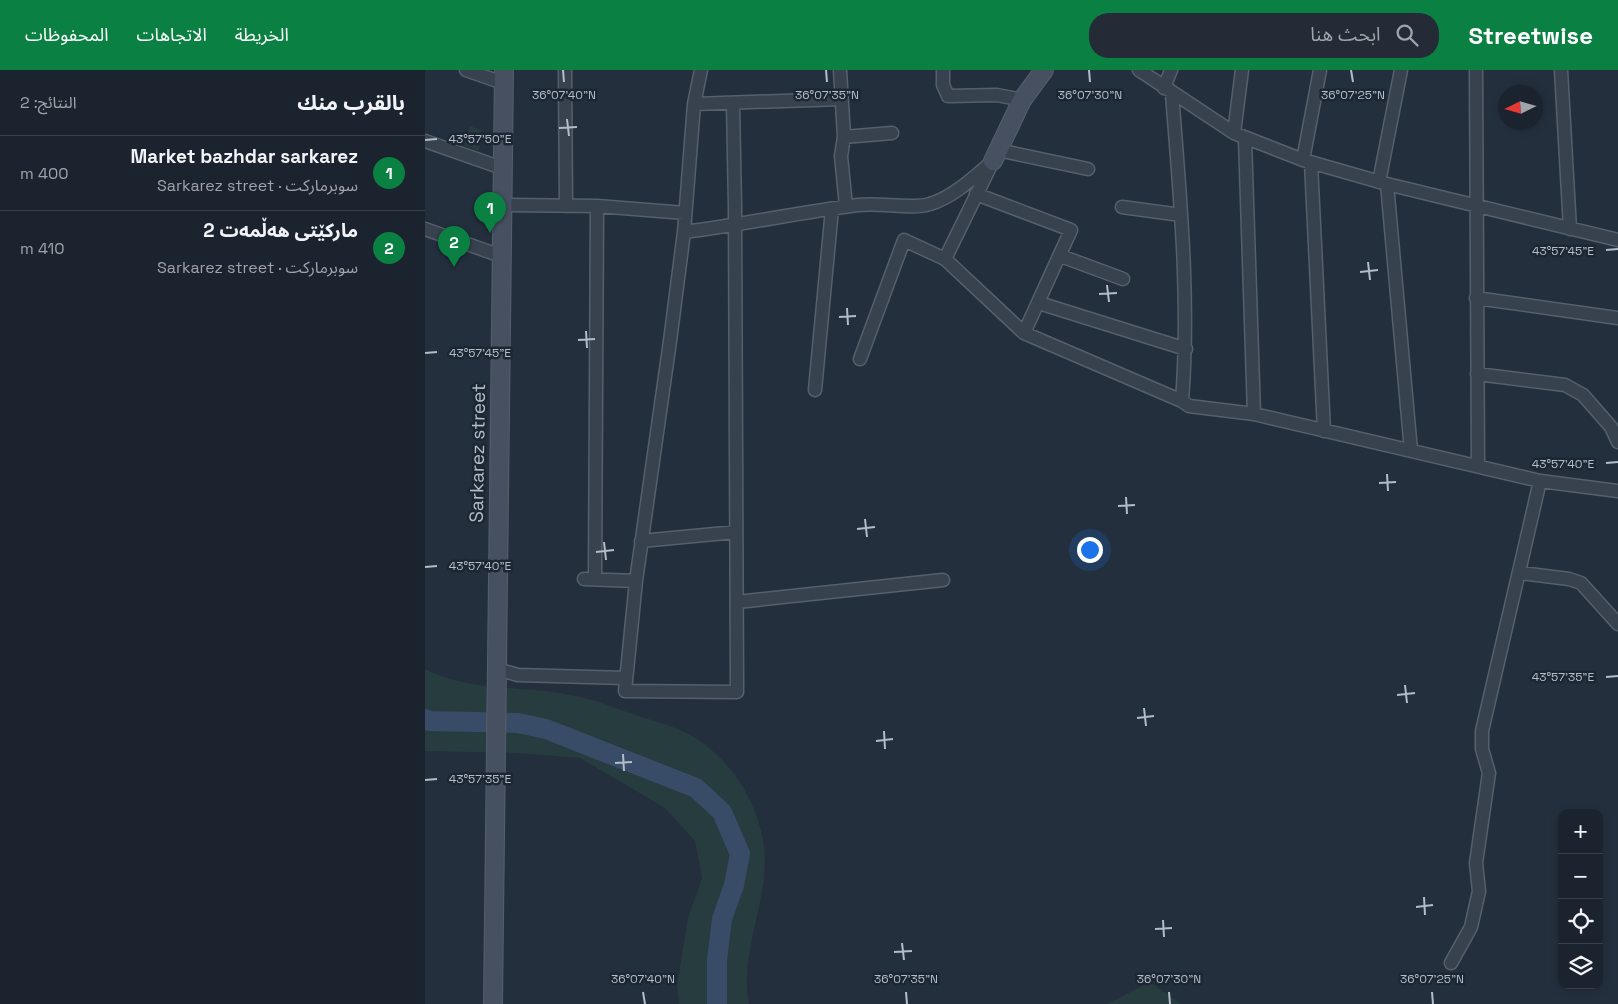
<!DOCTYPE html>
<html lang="ar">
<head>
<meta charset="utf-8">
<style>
  body { margin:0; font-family:"Space Grotesk","Noto Sans Arabic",sans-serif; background:#242b36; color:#f1f3f6; direction:rtl }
  .controls { position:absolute; right:15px; bottom:15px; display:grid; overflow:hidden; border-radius:10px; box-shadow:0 2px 8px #0003 }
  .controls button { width:45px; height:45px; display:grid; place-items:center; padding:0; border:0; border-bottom:1px solid #39404a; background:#1b232e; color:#f1f3f6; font:25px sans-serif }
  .compass { position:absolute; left:1073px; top:15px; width:45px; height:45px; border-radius:50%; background:#1b232e; box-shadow:0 2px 8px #0003; rotate:265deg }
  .you { position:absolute; left:664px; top:479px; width:18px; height:18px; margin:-12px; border:4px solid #fff; border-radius:50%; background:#1a73e8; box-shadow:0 0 0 8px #1a73e833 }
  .badge { display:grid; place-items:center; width:32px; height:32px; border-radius:50%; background:#0b8043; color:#fff; font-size:16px; font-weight:700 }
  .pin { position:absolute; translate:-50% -41px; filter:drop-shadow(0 1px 2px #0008) }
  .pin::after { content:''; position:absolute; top:26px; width:18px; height:15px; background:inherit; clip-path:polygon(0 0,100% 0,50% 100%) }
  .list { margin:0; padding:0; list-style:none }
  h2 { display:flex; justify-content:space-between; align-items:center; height:65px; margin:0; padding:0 20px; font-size:21px }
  h2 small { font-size:16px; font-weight:400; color:#a0a4aa }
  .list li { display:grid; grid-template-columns:32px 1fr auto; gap:15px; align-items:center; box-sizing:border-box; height:75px; padding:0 20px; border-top:1px solid #39404a }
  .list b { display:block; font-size:19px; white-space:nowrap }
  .list p { margin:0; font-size:16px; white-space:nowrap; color:#a0a4aa }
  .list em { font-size:16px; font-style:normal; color:#a0a4aa }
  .icon { flex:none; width:28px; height:28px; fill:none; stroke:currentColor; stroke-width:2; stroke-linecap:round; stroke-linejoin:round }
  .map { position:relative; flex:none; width:1193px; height:934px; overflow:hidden; direction:ltr }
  header { display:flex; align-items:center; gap:30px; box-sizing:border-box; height:70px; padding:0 25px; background:#0b8043; color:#fff }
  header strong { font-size:24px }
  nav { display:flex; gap:28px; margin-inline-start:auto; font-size:18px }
  .search { width:350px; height:45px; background:#242b36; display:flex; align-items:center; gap:12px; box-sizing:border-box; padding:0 18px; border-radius:20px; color:#a0a4aa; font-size:19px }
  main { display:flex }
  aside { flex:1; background:#1b232e }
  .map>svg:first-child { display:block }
</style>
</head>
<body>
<header>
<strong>Streetwise</strong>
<div class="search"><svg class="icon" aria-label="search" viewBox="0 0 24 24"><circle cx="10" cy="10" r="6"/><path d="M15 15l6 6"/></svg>ابحث هنا</div>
<nav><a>الخريطة</a><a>الاتجاهات</a><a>المحفوظات</a></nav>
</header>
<main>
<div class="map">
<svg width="1193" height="934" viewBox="0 0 1193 934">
  <rect width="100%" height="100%" fill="#242f3e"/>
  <path fill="#263c3f" d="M45,56L56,60L54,81L39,75Z
    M0,599C47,623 101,615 151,626C170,630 188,637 205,643C222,649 239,653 255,660C299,679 330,725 338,770C348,826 313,879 324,934H254L252,916L263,848L277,808L270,771L240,738L155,688L92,683L0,681Z
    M725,912L756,934H682Z"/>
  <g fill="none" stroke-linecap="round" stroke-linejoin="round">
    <path stroke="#394c67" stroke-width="20" d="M0,649L4,651L93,653L121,659L271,718L297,742L315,784L309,815L297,849L292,890V934"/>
    <g stroke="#565f6c" stroke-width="15">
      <path id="street" d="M41,0L78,13
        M140,0L141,136
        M276,0L269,34L259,162L245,271L211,511L200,621L312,622L310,136L308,34
        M415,0L419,67L416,86L421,136
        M518,0V15L523,26L572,25L597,30
        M714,0L809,63L878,90L962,114L1193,170
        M1051,0L1053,396
        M1136,0L1145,159
        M739,18L746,0
        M747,24C755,126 765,229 757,331
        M269,34L416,29
        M809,63L817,0
        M419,67L467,63
        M820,69L829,344
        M0,71L77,98
        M573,80L663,99
        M878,90L895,0
        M886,93L899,361
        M954,112L976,0
        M962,114L986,381
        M551,124L646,160L599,263
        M76,135L172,136L260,143
        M697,137L756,145
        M0,159L76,186
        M259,162C317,155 375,142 433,135C455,132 487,140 505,134C529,127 550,106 568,91
        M636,186L698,209
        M520,189L566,95
        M1051,228L1193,248
        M614,233L761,279
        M435,289L479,170L520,189L599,263L757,331L764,336L829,344L1115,411L1057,661V679L1064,703L1051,793L1054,821L1046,857L1026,893
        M1052,304L1140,315L1158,325L1186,357L1193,372
        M390,320L407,139
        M1115,411L1193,421
        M216,471L311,462
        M1096,503L1144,509L1156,513L1193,554
        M159,509L211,511
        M170,509L172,136
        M312,532L518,510
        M71,599L93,605L200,608"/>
    </g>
    <g stroke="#565f6c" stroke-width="20">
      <path id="secondary" d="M568,91L597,30L619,0
        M68,934L79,0"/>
    </g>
    <use href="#street" stroke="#38414e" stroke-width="12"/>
    <use href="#secondary" stroke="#465061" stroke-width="18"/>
  </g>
  <path fill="none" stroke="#b4bcc9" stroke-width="2" d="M138,0L139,12M401,0L402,12M664,0L665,12M926,0L928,12M142,49L144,66M134,58L152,57M0,70L12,69M1181,180L1193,179M943,192L945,210M935,202L953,200M682,215L684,232M674,224L692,223M422,238L423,255M414,247L431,246M161,261L162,278M153,270L170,269M0,283L12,282M1181,393L1193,392M962,404L963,421M954,413L971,412M701,427L702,444M693,436L710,435M440,449L442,467M432,459L450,457M179,472L181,490M171,482L189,480M0,497L12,496M1181,607L1193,606M980,615L982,633M972,625L990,623M719,638L721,656M712,648L729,646M459,661L460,679M451,671L468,669M198,684L199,701M190,693L207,692M0,710L12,709M999,827L1000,845M991,837L1008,835M738,850L739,867M730,859L747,858M477,873L479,890M469,882L487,881M218,922L220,934M481,922L482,934M744,922L745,934M1007,922L1008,934"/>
  <g text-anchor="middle" stroke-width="5" stroke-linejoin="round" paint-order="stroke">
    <g font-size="19" fill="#b4bcc9" stroke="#1d2633">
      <text transform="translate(52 383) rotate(-89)" y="7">Sarkarez street</text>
    </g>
  </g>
  <g font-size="12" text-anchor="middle" fill="#b4bcc9" stroke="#1d2633" stroke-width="5" stroke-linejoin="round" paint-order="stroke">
    <text x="139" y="29">36°07'40"N</text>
    <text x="402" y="29">36°07'35"N</text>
    <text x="665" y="29">36°07'30"N</text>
    <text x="928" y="29">36°07'25"N</text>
    <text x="55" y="73">43°57'50"E</text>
    <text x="1138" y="185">43°57'45"E</text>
    <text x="55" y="287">43°57'45"E</text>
    <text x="1138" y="398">43°57'40"E</text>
    <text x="55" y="500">43°57'40"E</text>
    <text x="1138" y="611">43°57'35"E</text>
    <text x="55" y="713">43°57'35"E</text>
    <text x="218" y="913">36°07'40"N</text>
    <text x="481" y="913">36°07'35"N</text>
    <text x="744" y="913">36°07'30"N</text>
    <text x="1007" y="913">36°07'25"N</text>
  </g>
</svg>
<div class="controls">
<button>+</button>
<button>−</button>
<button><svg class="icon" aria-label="locate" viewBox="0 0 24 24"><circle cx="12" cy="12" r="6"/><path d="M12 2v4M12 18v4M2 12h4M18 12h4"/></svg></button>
<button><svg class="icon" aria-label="layers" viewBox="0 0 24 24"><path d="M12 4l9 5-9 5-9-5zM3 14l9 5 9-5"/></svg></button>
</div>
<svg class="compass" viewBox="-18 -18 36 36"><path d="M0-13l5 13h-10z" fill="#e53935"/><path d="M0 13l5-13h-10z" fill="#a0a4aa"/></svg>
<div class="you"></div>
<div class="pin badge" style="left:65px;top:163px">1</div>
<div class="pin badge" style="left:29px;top:197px">2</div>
</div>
<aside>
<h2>بالقرب منك<small>النتائج: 2</small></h2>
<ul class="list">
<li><span class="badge">1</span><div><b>Market bazhdar sarkarez</b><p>سوبرماركت · Sarkarez street</p></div><em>400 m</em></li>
<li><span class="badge">2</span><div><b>مارکێتی هەڵمەت 2</b><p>سوبرماركت · Sarkarez street</p></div><em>410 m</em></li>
</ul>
</aside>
</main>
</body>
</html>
